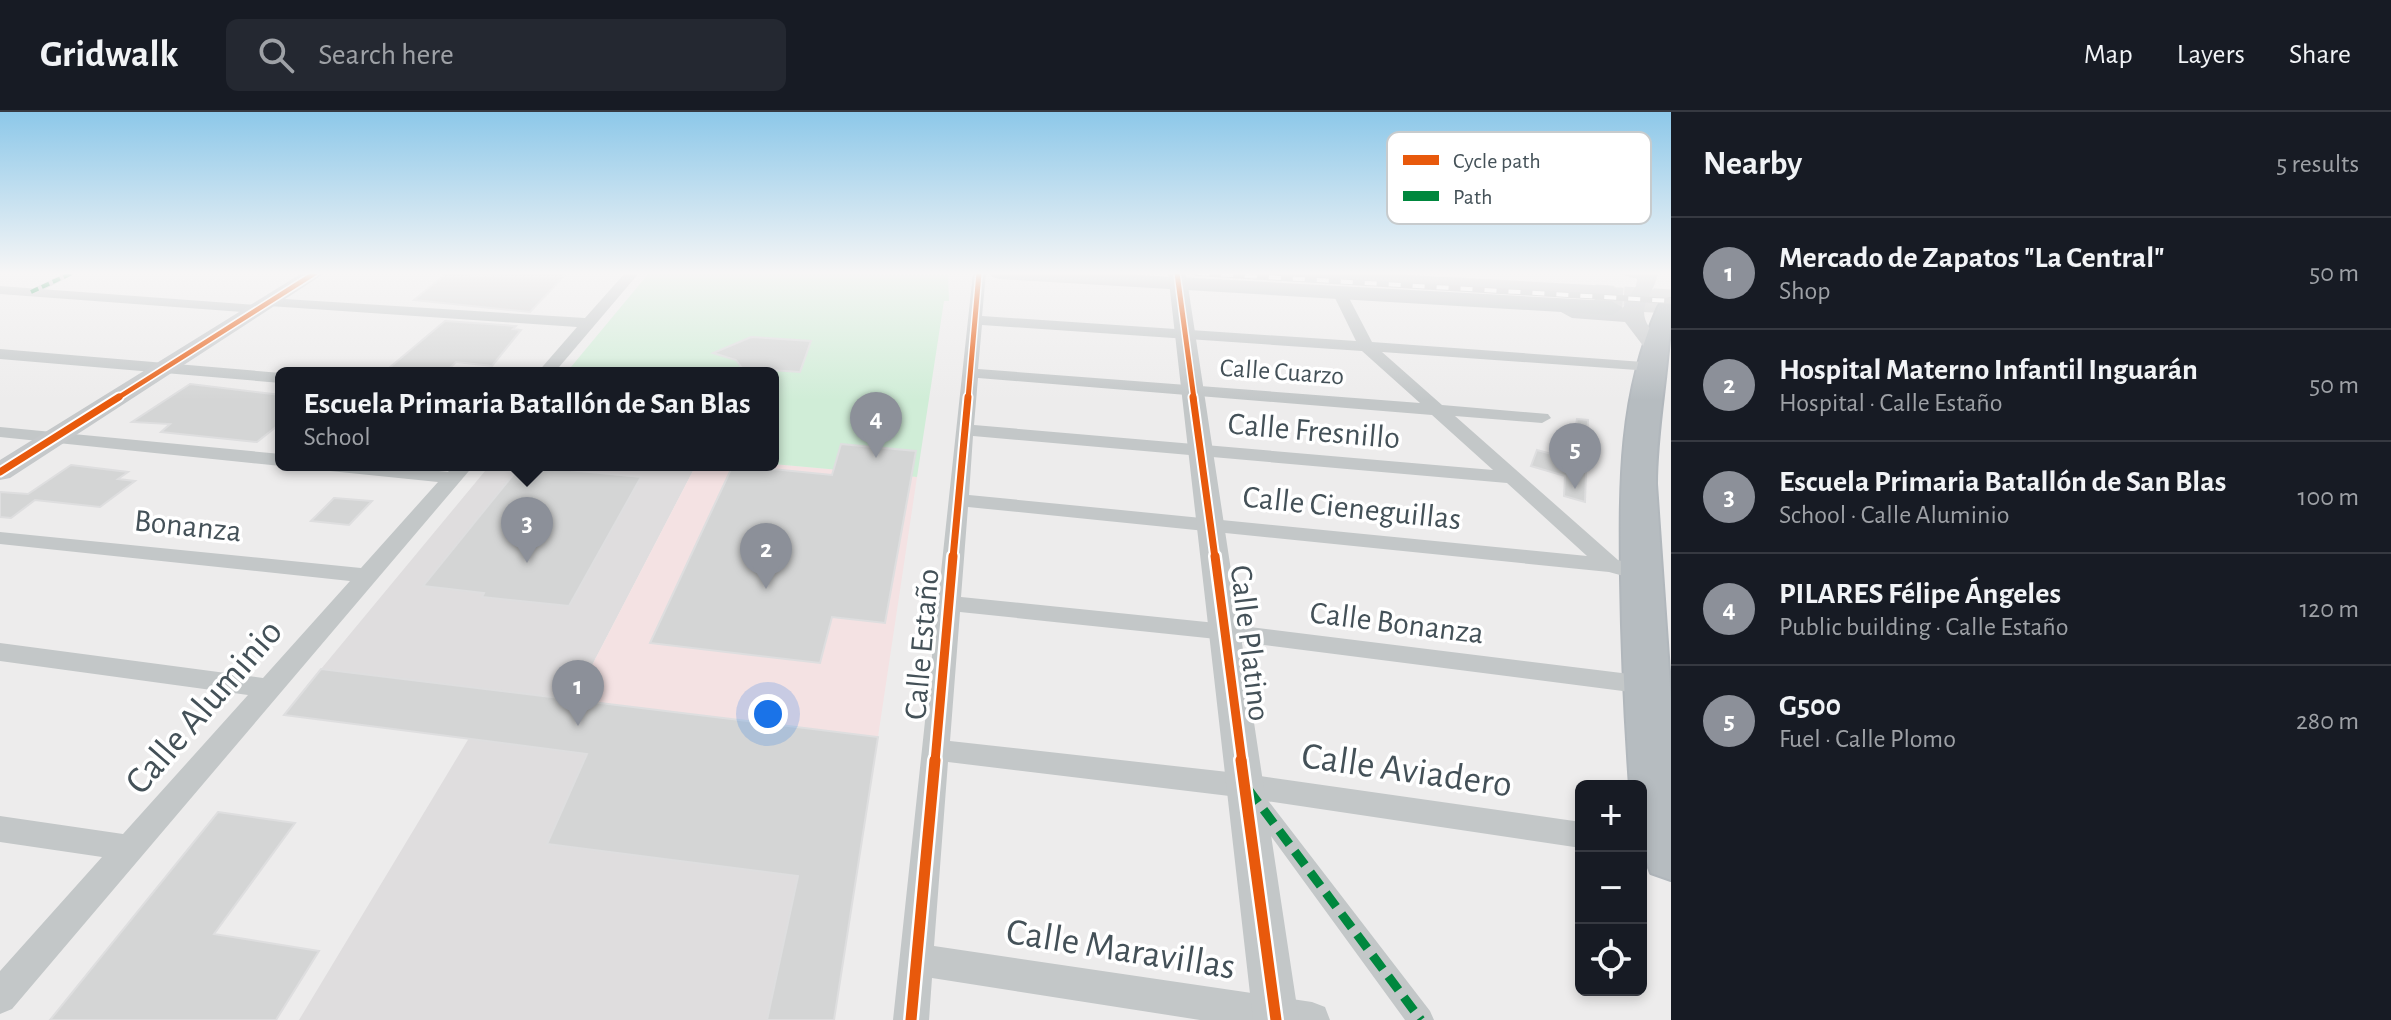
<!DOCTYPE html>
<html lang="en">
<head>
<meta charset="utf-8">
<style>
  body { margin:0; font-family:"Alegreya Sans",sans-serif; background:#242831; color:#f1f3f6 }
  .controls { position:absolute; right:24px; bottom:24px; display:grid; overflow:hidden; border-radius:12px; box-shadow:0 4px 12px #0003 }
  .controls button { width:72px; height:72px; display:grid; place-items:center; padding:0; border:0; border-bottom:2px solid #363941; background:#171b24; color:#f1f3f6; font:40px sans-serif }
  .you { position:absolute; left:768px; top:602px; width:28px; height:28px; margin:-20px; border:6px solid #fff; border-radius:50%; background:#1a73e8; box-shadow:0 0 0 12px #1a73e833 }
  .badge { display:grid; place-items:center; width:52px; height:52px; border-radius:50%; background:#8c9099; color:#fff; font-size:26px; font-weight:700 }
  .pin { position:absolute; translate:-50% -66px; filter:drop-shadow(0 2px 4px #0008) }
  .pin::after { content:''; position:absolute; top:42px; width:28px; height:24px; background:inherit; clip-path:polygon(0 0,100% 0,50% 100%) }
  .popup { position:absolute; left:275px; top:255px; width:504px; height:104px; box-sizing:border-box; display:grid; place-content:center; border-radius:12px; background:#171b24; filter:drop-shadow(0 2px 6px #0005); font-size:26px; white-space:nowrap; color:#9ea1a6 }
  .popup b { font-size:30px; color:#f1f3f6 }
  .popup::after { content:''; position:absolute; left:50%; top:100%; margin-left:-16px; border:16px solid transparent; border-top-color:#171b24 }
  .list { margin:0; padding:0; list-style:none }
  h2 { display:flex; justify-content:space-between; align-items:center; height:104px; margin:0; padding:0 32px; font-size:34px }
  h2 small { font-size:26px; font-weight:400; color:#9ea1a6 }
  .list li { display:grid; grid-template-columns:52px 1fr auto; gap:24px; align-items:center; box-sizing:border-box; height:112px; padding:0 32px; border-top:2px solid #363941 }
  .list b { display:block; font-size:30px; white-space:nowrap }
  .list p { margin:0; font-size:26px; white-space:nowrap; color:#9ea1a6 }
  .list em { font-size:26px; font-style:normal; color:#9ea1a6 }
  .icon { flex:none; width:44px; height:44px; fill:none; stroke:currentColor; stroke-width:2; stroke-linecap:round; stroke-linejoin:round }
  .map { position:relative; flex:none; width:1671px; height:908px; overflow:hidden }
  header { display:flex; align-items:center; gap:48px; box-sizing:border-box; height:112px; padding:0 40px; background:#171b24; border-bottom:2px solid #363941 }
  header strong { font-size:38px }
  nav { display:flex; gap:44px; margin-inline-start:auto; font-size:28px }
  .search { width:560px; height:72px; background:#242831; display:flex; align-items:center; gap:20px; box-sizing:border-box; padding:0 28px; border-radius:12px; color:#9ea1a6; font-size:30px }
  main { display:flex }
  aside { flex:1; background:#171b24 }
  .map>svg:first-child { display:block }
</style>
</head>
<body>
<header>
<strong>Gridwalk</strong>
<div class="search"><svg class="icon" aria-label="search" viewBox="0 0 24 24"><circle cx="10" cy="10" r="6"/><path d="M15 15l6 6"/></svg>Search here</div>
<nav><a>Map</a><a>Layers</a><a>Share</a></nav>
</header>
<main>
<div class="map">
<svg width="1671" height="908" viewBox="0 0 1671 908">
  <rect width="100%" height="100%" fill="#edecec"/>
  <path fill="#dfddde" d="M490,353H696L574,588L321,557Z
    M469,626L870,678L834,908H299Z"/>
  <path fill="#f4e2e3" d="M773,352L917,365L878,625L574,588L696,353Z"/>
  <path fill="#d0edd7" d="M649,161L948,163L949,189H944L917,365L773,352V261H566Z"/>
  <path fill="#d4d5d5" stroke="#dededf" stroke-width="2" d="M447,161L477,163L567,161L530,200L414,188Z
    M445,209L516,214L513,217L521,218L492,254L456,250L445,261H383Z
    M751,225L811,229L800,260L742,256L736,248L713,241Z
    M190,272L281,283V311L257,330L161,320L170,312L132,310Z
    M1577,307L1588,308L1585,390L1564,384L1565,364L1531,354L1537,338L1570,347Z
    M841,332L916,339L885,511L832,505L820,551L650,531L733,353L832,363Z
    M71,353L128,360L118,367L135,369L100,395L35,388L11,406L0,405V380L28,382Z
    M521,353H562L559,357L641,365L569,494L482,485L484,481L423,474Z
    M334,386L372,389L349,413L311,409Z
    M321,557L878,625L834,908H767L798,764L547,732L587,642L284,603Z
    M218,700L295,711L214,822L319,839L276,908H50Z"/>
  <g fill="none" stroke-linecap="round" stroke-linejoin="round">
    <path stroke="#cbcdce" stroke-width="19" stroke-dasharray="19 10" stroke-linecap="butt" d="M1595,182L1671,187"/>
    <path stroke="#cbcdce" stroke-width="23" stroke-dasharray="23 12" stroke-linecap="butt" d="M1600,186L1671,190"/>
    <g stroke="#b1b7bc" stroke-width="4">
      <path id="motorway" d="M1671,187C1671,249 1656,310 1656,372L1671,588V768L1651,761L1641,734V674H1630C1625,604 1622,535 1621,466C1620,371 1619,283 1658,195L1662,189Z"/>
    </g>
    <path fill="#c3c7c8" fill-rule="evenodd" d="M65,161H77L35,182L26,180Z
      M1256,679L1263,682L1430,899L1434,908H1405L1249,694L1245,688L1249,682Z"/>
    <path fill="#c3c7c8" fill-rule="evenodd" d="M625,161H639L554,261H537L577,215L269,194L262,190L269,186L585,206Z
      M973,161H986L982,204L1356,229L1335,186L1342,182L1349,186L1372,230L1657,251L1659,254L1651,259L1382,240L1442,293L1548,302L1551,306L1542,311L1455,304L1618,448L1650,457L1653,462L1650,467L1642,469L1609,460L968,395L961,485L1226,512L1646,564L1655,566L1659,573L1655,580L1646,582L1226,528L960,500L950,629L1246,662L1581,710V736L1246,686L948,650L934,834L1312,890L1325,895L1330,908H1200L932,866L929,908H893ZM982,213L1362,239L1420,291L978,257ZM978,266L1432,303L1493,358L974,313ZM973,324L1507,371L1587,444L969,383Z
      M1620,161H1653L1655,163C1647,169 1628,167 1620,161Z
      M0,174L256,193L263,197L256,201L0,182Z
      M0,237L281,261V271L0,247Z
      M0,315L281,342V353H284L281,354L0,325Z
      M320,353H384L448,360L454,353H474L12,897L0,902V859L102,745L0,730V704L123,722L248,583L0,549V531L263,566L350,469L0,432V420L361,456L438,370L330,359Z"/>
    <path fill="#c3c7c8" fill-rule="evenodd" d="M1168,161H1186L1299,908H1253Z
      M1222,161H1310L1316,165L1307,170L1231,166Z"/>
    <path fill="#c5c8ca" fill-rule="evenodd" d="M302,161H325L10,366L0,368V348Z
      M1265,161H1374L1611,174L1621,180L1611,186L1275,167Z
      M1638,161H1658C1655,181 1635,194 1649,215C1654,222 1661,227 1666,234L1663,239H1647L1625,210L1572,206L1561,200L1572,194L1622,197L1636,174Z"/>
    <path fill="#c1c6c8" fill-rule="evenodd" d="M989,161H1104L1612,189L1623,196L1612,203L999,167L992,165Z"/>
    <use href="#motorway" fill="#b6bcc0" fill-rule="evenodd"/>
    <g stroke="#bfc2c3" stroke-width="6">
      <path id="rail" d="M1197,161L1671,189"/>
    </g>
    <use href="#rail" stroke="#fff" stroke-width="4" stroke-dasharray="12" stroke-linecap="butt"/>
    <path stroke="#00873e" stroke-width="4" stroke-dasharray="8 4" stroke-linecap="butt" d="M31,180L72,161"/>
    <path stroke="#00873e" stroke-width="9" stroke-dasharray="17 9" stroke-linecap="butt" d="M1248,677L1421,908"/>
    <g stroke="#fff" stroke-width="8">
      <path id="cycleway-far3" d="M1177,161L1194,287
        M116,287L315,161
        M968,287L979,161"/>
    </g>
    <g stroke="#fff" stroke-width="11">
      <path id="cycleway-far2" d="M1193,285L1215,446
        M0,360L119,285
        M953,446L968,285"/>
    </g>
    <g stroke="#fff" stroke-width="14">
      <path id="cycleway-far1" d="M1215,444L1242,650
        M935,650L953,444"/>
    </g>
    <g stroke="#fff" stroke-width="16">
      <path id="cycleway" d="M1241,648L1276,908
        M911,908L935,648"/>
    </g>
    <use href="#cycleway-far3" stroke="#e8590c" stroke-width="5"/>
    <use href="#cycleway-far2" stroke="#e8590c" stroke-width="7"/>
    <use href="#cycleway-far1" stroke="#e8590c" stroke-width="9"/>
    <use href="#cycleway" stroke="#e8590c" stroke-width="11"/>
  </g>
  <linearGradient id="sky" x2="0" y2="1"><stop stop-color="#8dc8e9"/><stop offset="0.56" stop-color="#f7f6f6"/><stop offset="1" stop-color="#f7f6f6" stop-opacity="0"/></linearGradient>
  <rect width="1671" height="288" fill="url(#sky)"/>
  <g text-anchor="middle" stroke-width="7" stroke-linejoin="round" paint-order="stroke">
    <g font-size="26" fill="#445158" stroke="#fff">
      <text transform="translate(1282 259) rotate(4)" y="9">Calle Cuarzo</text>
    </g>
    <g font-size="32" fill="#445158" stroke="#fff">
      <text transform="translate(1314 318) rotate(5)" y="11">Calle Fresnillo</text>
      <text transform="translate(1352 395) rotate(6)" y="11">Calle Cieneguillas</text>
      <text transform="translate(188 413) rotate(6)" y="11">Bonanza</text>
      <text transform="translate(1397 510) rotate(7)" y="11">Calle Bonanza</text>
      <text transform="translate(1251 531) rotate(83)" y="11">Calle Platino</text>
      <text transform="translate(921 532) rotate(-85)" y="11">Calle Estaño</text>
    </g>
    <g font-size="38" fill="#445158" stroke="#fff">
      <text transform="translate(203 594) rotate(-49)" y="13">Calle Aluminio</text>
      <text transform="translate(1407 657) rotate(8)" y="13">Calle Aviadero</text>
      <text transform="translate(1121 836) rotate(9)" y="13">Calle Maravillas</text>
    </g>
  </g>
  <rect x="1387" y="20" width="264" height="92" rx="12" fill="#fff" stroke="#c7cbcd" stroke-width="2"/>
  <rect x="1403" y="43" width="36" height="10" fill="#e8590c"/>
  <rect x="1403" y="79" width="36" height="10" fill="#00873e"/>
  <g font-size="22" fill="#445158">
    <text x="1453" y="56">Cycle path</text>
    <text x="1453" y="92">Path</text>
  </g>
</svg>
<div class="controls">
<button>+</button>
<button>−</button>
<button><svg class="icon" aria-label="locate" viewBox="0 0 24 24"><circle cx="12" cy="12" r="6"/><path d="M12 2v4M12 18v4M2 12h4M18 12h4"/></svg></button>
</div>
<div class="you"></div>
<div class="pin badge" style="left:578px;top:614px">1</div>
<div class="pin badge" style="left:766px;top:477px">2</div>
<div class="pin badge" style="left:527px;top:451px">3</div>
<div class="popup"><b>Escuela Primaria Batallón de San Blas</b>School</div>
<div class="pin badge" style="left:876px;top:346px">4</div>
<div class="pin badge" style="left:1575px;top:377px">5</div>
</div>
<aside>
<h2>Nearby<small>5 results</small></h2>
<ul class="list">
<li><span class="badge">1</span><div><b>Mercado de Zapatos &quot;La Central&quot;</b><p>Shop</p></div><em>50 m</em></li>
<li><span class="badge">2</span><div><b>Hospital Materno Infantil Inguarán</b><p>Hospital · Calle Estaño</p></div><em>50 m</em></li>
<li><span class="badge">3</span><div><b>Escuela Primaria Batallón de San Blas</b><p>School · Calle Aluminio</p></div><em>100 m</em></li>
<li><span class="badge">4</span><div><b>PILARES Félipe Ángeles</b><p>Public building · Calle Estaño</p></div><em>120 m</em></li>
<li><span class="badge">5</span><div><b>G500</b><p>Fuel · Calle Plomo</p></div><em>280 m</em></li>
</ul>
</aside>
</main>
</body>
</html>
